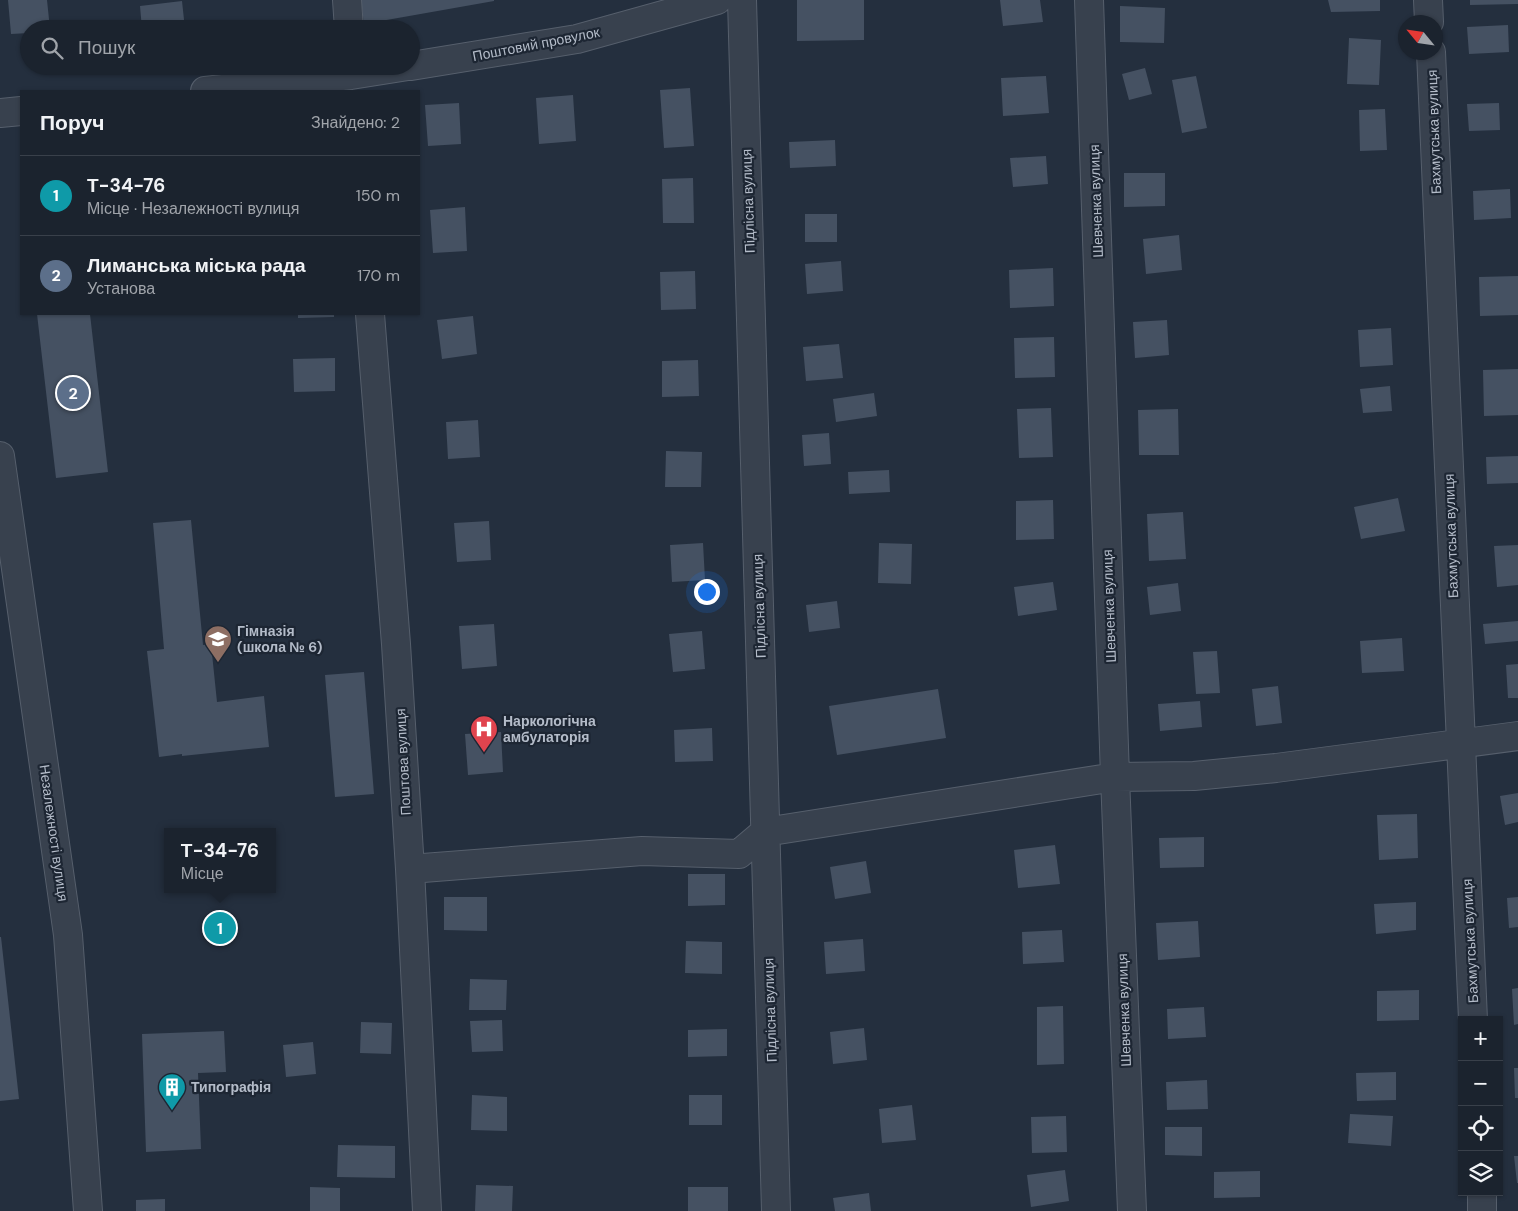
<!DOCTYPE html>
<html lang="uk">
<head>
<meta charset="utf-8">
<style>
  body { margin:0; font-family:"DM Sans",sans-serif; background:#242b36; color:#f1f3f6 }
  .controls { position:absolute; right:15px; bottom:15px; display:grid; overflow:hidden; border-radius:0px; box-shadow:0 1px 4px #0004 }
  .controls button { width:45px; height:45px; display:grid; place-items:center; padding:0; border:0; border-bottom:1px solid #39404a; background:#1b232e; color:#f1f3f6; font:25px sans-serif }
  .compass { position:absolute; left:1398px; top:15px; width:45px; height:45px; border-radius:50%; background:#1b232e; box-shadow:0 1px 4px #0004; rotate:299deg }
  .you { position:absolute; left:706px; top:591px; width:18px; height:18px; margin:-12px; border:4px solid #fff; border-radius:50%; background:#1a73e8; box-shadow:0 0 0 8px #1a73e833 }
  .badge { display:grid; place-items:center; width:32px; height:32px; border-radius:50%; background:#db2777; color:#fff; font-size:16px; font-weight:700 }
  .pin { position:absolute; translate:-50% -50%; border:2px solid #fff; box-shadow:0 1px 5px #0006 }
  .popup { position:absolute; left:164px; top:828px; width:112px; height:65px; box-sizing:border-box; display:grid; place-content:center; border-radius:0px; background:#1b232e; filter:drop-shadow(0 1px 4px #0005); font-size:16px; white-space:nowrap; color:#a0a4aa }
  .popup b { font-size:19px; color:#f1f3f6 }
  .popup::after { content:''; position:absolute; left:50%; top:100%; margin-left:-10px; border:10px solid transparent; border-top-color:#1b232e }
  .list { margin:0; padding:0; list-style:none }
  h2 { display:flex; justify-content:space-between; align-items:center; height:65px; margin:0; padding:0 20px; font-size:21px }
  h2 small { font-size:16px; font-weight:400; color:#a0a4aa }
  .list li { display:grid; grid-template-columns:32px 1fr auto; gap:15px; align-items:center; box-sizing:border-box; height:80px; padding:0 20px; border-top:1px solid #39404a }
  .list b { display:block; font-size:19px; white-space:nowrap }
  .list p { margin:0; font-size:16px; white-space:nowrap; color:#a0a4aa }
  .list em { font-size:16px; font-style:normal; color:#a0a4aa }
  .icon { flex:none; width:28px; height:28px; fill:none; stroke:currentColor; stroke-width:2; stroke-linecap:round; stroke-linejoin:round }
  .map { position:relative; flex:none; width:1518px; height:1211px; overflow:hidden }
  .search { position:absolute; background:#1b232e; box-shadow:0 1px 4px #0004; left:20px; top:20px; width:400px; height:55px; display:flex; align-items:center; gap:12px; box-sizing:border-box; padding:0 18px; border-radius:28px; color:#a0a4aa; font-size:19px }
  .panel { position:absolute; background:#1b232e; box-shadow:0 1px 4px #0004; left:20px; top:90px; width:400px; height:225px; border-radius:0px }
  .map>svg:first-child { display:block }
</style>
</head>
<body>
<div class="map">
<svg width="1518" height="1211" viewBox="0 0 1518 1211">
  <rect width="100%" height="100%" fill="#242f3e"/>
  <path fill="#455162" d="M8,0H47L50,29H29V33L11,34Z
    M361,0H494V1L364,24Z
    M797,0H864V40L797,41Z
    M1000,0H1040L1043,22L1003,26Z
    M1328,0H1380V11L1331,12Z
    M1470,0H1518V4L1470,5Z
    M182,1L185,29H142L140,6Z
    M1120,6L1165,8L1164,43L1120,42Z
    M1508,25L1509,52L1469,54L1467,27Z
    M1349,38L1381,40L1379,85L1347,84Z
    M1145,68L1152,94L1129,100L1122,74Z
    M1046,76L1049,113L1003,116L1001,78Z
    M1196,76L1207,128L1182,133L1172,80Z
    M690,88L694,146L664,148L660,90Z
    M573,95L576,141L539,144L536,98Z
    M459,103L461,144L428,146L425,105Z
    M1499,103L1500,130L1469,131L1467,104Z
    M1385,109L1387,150L1360,151L1359,110Z
    M835,140L836,166L790,168L789,142Z
    M1046,156L1048,184L1013,187L1010,158Z
    M1124,173H1165V206L1124,207Z
    M693,178L694,223H663L662,179Z
    M1510,189L1511,218L1474,220L1473,191Z
    M465,207L467,251L433,253L430,210Z
    M805,214H837V242H805Z
    M1179,235L1182,270L1146,274L1143,239Z
    M841,261L843,291L807,294L805,264Z
    M1053,268L1054,306L1010,308L1009,270Z
    M695,271L696,309L661,310L660,272Z
    M1518,276V315L1480,316L1479,277Z
    M37,314H90L108,472L56,478Z
    M298,314H334V317L298,318Z
    M473,316L477,354L442,359L437,320Z
    M1167,320L1169,355L1135,358L1133,322Z
    M1391,328L1393,365L1360,367L1358,330Z
    M1054,337L1055,377L1015,378L1014,338Z
    M839,344L843,378L806,381L803,347Z
    M335,358V391L294,392L293,359Z
    M698,360L699,396L662,397V361Z
    M1518,369V415L1484,416L1483,370Z
    M1390,386L1392,411L1363,413L1360,389Z
    M874,393L877,416L836,422L833,399Z
    M1051,408L1053,457L1019,458L1017,409Z
    M1178,409L1179,455H1139L1138,410Z
    M478,420L480,457L448,459L446,422Z
    M829,433L831,464L804,466L802,435Z
    M666,451L702,452L701,487H665Z
    M1518,456V483L1487,484L1486,457Z
    M889,470L890,492L849,494L848,472Z
    M1398,498L1405,531L1361,539L1354,507Z
    M1053,500L1054,539L1016,540V501Z
    M1183,512L1186,559L1149,561L1147,514Z
    M191,520L203,645L211,644L217,702L264,696L269,747L182,756V754L159,757L147,651L164,649L153,523Z
    M489,521L491,560L457,562L454,523Z
    M703,543L705,580L672,582L670,545Z
    M879,543L912,544L911,584L878,583Z
    M1518,545V585L1497,587L1494,546Z
    M1053,582L1057,610L1018,616L1014,587Z
    M1178,583L1181,611L1150,615L1147,587Z
    M837,601L840,628L809,632L806,605Z
    M1518,621V641L1485,644L1483,624Z
    M494,624L497,666L462,669L459,626Z
    M702,631L705,669L673,672L669,634Z
    M1402,638L1404,671L1362,673L1360,641Z
    M1217,651L1220,693L1196,694L1193,652Z
    M1518,664V698H1508L1506,665Z
    M364,672L374,794L335,797L325,675Z
    M1278,686L1282,723L1256,726L1252,689Z
    M938,689L946,738L837,755L829,706Z
    M1200,701L1202,727L1160,731L1158,704Z
    M712,728L713,761L675,762L674,730Z
    M501,732L503,772L468,775L465,734Z
    M1518,793V822L1505,825L1500,796Z
    M1417,814L1418,858L1379,860L1377,815Z
    M1204,837V867L1160,868L1159,838Z
    M1055,845L1060,884L1018,888L1014,850Z
    M866,861L871,893L835,899L830,867Z
    M688,874H725V905L688,906Z
    M444,897H487V931L444,930Z
    M1518,897V927L1509,928L1507,898Z
    M1416,902V930L1376,934L1374,904Z
    M1198,921L1200,957L1158,960L1156,923Z
    M1062,930L1064,962L1023,964L1022,932Z
    M0,937H1L19,1099L0,1101Z
    M863,939L865,971L826,974L824,942Z
    M686,941L722,942V974L685,973Z
    M470,979L507,980L506,1010H469Z
    M1518,988V1024L1514,1025L1512,989Z
    M1419,990V1020L1377,1021V991Z
    M1063,1006L1064,1064L1037,1065V1007Z
    M1204,1007L1206,1037L1168,1039L1167,1009Z
    M502,1020L503,1051L472,1052L470,1021Z
    M361,1022L392,1023L391,1054L360,1053Z
    M864,1028L867,1060L833,1064L830,1032Z
    M727,1029V1056L688,1057V1030Z
    M224,1031L226,1072L198,1073L201,1149L146,1152L142,1034Z
    M313,1042L316,1074L286,1077L283,1045Z
    M1514,1068H1518V1098H1515Z
    M1396,1072V1100L1357,1101L1356,1073Z
    M1207,1080L1208,1109L1167,1110L1166,1082Z
    M472,1095L507,1097V1131L471,1130Z
    M689,1095H722V1125H689Z
    M912,1105L916,1140L882,1143L879,1109Z
    M1350,1114L1393,1116L1391,1146L1348,1143Z
    M1066,1116L1067,1152L1032,1153L1031,1117Z
    M1165,1127H1202V1156L1165,1155Z
    M338,1145L395,1146V1178L337,1177Z
    M1514,1156H1518V1183H1517Z
    M1065,1170L1069,1201L1031,1207L1027,1175Z
    M1260,1171V1197L1214,1198V1172Z
    M476,1185L513,1186L512,1211H475Z
    M310,1187L340,1188V1211H310Z
    M688,1187H728V1211H688Z
    M869,1193L871,1211H835L833,1198Z
    M165,1199V1211H136V1200Z"/>
  <g fill="none" stroke-linecap="round" stroke-linejoin="round">
    <g stroke="#565f6c" stroke-width="30">
      <path id="minor" d="M347,0L349,29
        M742,0L776,1211
        M1089,0L1115,777L1132,1211
        M1428,0L1429,22
        M1431,52L1473,1020
        M411,66L577,39L717,0
        M205,91L351,75L408,66
        M0,113L21,111
        M370,314L396,644L410,869L427,1211
        M0,456L68,935L88,1211
        M410,869L642,851L739,854L765,832L1115,777L1194,776L1276,768L1518,736
        M1482,1192V1211"/>
    </g>
    <use href="#minor" stroke="#38414e" stroke-width="28"/>
  </g>
  <defs>
    <g id="school-pin" transform="scale(1.4375)"><path d="M0 17L-7.5 6A9.5 9.5 0 1 1 7.5 6Z" fill="#8d6e63" stroke="#1d2633"/><path d="M0-5L7-2L0 1L-7-2ZM-4 1L0 2.5L4 1V4Q0 6-4 4Z" fill="#fff"/></g>
    <g id="hospital-pin" transform="scale(1.4375)"><path d="M0 17L-7.5 6A9.5 9.5 0 1 1 7.5 6Z" fill="#e0444e" stroke="#1d2633"/><path d="M-5-5h3v3.5h4V-5h3V5h-3V1.5h-4V5h-3Z" fill="#fff"/></g>
    <g id="building-pin" transform="scale(1.4375)"><path d="M0 17L-7.5 6A9.5 9.5 0 1 1 7.5 6Z" fill="#0f9aa8" stroke="#1d2633"/><path d="M-4-6H4V6H1V3H-1V6H-4ZM-2.5-4.3h1.7v1.8h-1.7ZM.8-4.3h1.7v1.8H.8ZM-2.5-1h1.7V.8h-1.7ZM.8-1h1.7V.8H.8Z" fill="#fff"/></g>
  </defs>
  <g fill-rule="evenodd">
    <use href="#school-pin" x="218" y="639"/>
    <use href="#hospital-pin" x="484" y="729"/>
    <use href="#building-pin" x="172" y="1087"/>
  </g>
  <g text-anchor="middle" stroke-width="4.5" stroke-linejoin="round" paint-order="stroke">
    <g font-size="14" fill="#b4bcc9" stroke="#1d2633">
      <text transform="translate(536 44) rotate(-11)" y="5">Поштовий провулок</text>
      <text transform="translate(1434 132) rotate(-92)" y="5">Бахмутська вулиця</text>
      <text transform="translate(748 201) rotate(-92)" y="5">Підлісна вулиця</text>
      <text transform="translate(1096 201) rotate(-92)" y="5">Шевченка вулиця</text>
      <text transform="translate(1451 536) rotate(-92)" y="5">Бахмутська вулиця</text>
      <text transform="translate(759 606) rotate(-92)" y="5">Підлісна вулиця</text>
      <text transform="translate(1109 606) rotate(-92)" y="5">Шевченка вулиця</text>
      <text transform="translate(403 762) rotate(-93)" y="5">Поштова вулиця</text>
      <text transform="translate(54 833) rotate(82)" y="5">Незалежності вулиця</text>
      <text transform="translate(1470 941) rotate(-93)" y="5">Бахмутська вулиця</text>
      <text transform="translate(770 1010) rotate(-92)" y="5">Підлісна вулиця</text>
      <text transform="translate(1124 1010) rotate(-92)" y="5">Шевченка вулиця</text>
    </g>
    <g font-size="14" font-weight="bold" fill="#b4bcc9" stroke="#1d2633" text-anchor="start">
      <text x="237" y="636">Гімназія<tspan x="237" dy="16">(школа № 6)</tspan></text>
      <text x="503" y="726">Наркологічна<tspan x="503" dy="16">амбулаторія</tspan></text>
      <text x="191" y="1092">Типографія</text>
    </g>
  </g>
</svg>
<div class="controls">
<button>+</button>
<button>−</button>
<button><svg class="icon" aria-label="locate" viewBox="0 0 24 24"><circle cx="12" cy="12" r="6"/><path d="M12 2v4M12 18v4M2 12h4M18 12h4"/></svg></button>
<button><svg class="icon" aria-label="layers" viewBox="0 0 24 24"><path d="M12 4l9 5-9 5-9-5zM3 14l9 5 9-5"/></svg></button>
</div>
<svg class="compass" viewBox="-18 -18 36 36"><path d="M0-13l5 13h-10z" fill="#e53935"/><path d="M0 13l5-13h-10z" fill="#a0a4aa"/></svg>
<div class="you"></div>
<div class="pin badge" style="left:220px;top:928px;background:#0f9aa8">1</div>
<div class="popup"><b>Т-34-76</b>Місце</div>
<div class="pin badge" style="left:73px;top:393px;background:#5c6f8a">2</div>
<div class="search"><svg class="icon" aria-label="search" viewBox="0 0 24 24"><circle cx="10" cy="10" r="6"/><path d="M15 15l6 6"/></svg>Пошук</div>
<section class="panel">
<h2>Поруч<small>Знайдено: 2</small></h2>
<ul class="list">
<li><span class="badge" style="background:#0f9aa8">1</span><div><b>Т-34-76</b><p>Місце · Незалежності вулиця</p></div><em>150 m</em></li>
<li><span class="badge" style="background:#5c6f8a">2</span><div><b>Лиманська міська рада</b><p>Установа</p></div><em>170 m</em></li>
</ul>
</section>
</div>
</body>
</html>
